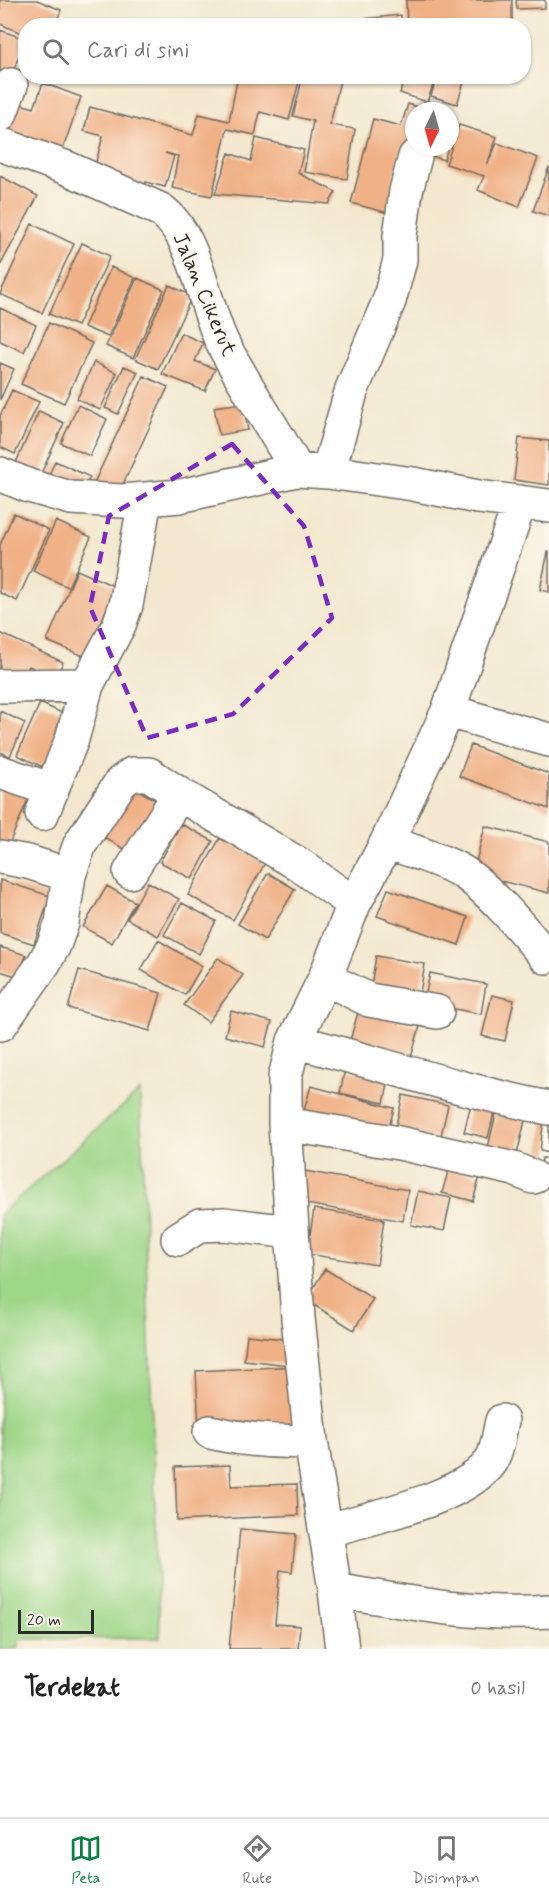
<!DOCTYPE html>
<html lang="id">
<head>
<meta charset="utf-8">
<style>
  body { margin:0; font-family:Mynerve,sans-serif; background:#f2f2f2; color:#222 }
  .compass { position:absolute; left:405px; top:102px; width:54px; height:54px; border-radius:50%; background:#fff; box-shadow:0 2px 4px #0004; rotate:185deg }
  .scale { position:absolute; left:18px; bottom:15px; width:76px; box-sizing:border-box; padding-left:6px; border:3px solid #2b2b2b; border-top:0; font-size:16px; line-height:21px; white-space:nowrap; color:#2b2b2b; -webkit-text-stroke:4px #fbf7ec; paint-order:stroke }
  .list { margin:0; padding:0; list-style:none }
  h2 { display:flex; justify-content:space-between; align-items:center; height:78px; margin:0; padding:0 24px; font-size:26px }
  h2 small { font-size:20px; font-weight:400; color:#767676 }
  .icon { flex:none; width:33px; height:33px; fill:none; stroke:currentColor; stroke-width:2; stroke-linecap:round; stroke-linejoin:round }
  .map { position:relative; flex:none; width:549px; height:1649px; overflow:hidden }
  .search { position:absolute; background:#fff; box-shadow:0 2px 4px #0004; left:18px; right:18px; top:18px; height:66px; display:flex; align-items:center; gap:15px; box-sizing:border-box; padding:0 21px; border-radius:24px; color:#767676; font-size:22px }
  .sheet { height:168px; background:#fff }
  nav { display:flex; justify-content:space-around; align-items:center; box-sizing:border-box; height:84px; border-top:2px solid #e0e0e0; background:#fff; font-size:16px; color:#767676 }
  nav a { display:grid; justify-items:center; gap:3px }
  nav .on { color:#0b8043 }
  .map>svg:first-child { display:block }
</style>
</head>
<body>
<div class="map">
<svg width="549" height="1649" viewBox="0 0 549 1649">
  <rect width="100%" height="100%" fill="#fbf7ec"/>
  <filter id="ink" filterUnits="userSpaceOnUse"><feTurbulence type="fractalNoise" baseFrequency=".0167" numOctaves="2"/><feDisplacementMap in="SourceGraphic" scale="12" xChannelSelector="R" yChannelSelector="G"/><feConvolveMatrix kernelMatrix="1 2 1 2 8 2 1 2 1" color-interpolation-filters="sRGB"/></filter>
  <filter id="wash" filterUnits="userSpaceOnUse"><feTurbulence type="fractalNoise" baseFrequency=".008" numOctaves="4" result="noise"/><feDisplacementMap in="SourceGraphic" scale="24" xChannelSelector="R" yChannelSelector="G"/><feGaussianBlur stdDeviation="1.35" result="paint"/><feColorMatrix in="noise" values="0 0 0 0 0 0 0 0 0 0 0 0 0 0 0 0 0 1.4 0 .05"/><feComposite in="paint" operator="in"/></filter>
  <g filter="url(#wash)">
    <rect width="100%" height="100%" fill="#f3e8cf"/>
    <path fill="#9fd789" stroke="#65815a" stroke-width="1.5" d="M140,1091L160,1638L20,1639L17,1649H0V1214Z"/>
    <g id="blocks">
      <path fill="#f0b186" d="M0,0H37L61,10L55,26H26V35L0,24Z
        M406,0H512V26H407Z
        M516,0H545V8L517,9Z
        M401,15L402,26H364L363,19Z
        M314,19L337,25V26H313Z
        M0,30L25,39L10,81L0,77Z
        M238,76L300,78L289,120L260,112L255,135L227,129L212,196L172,188L178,156L165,153L174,156L165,187L146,182L145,186L93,173L103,136L84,131L90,107L193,135L199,114L229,121Z
        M303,76H341L330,125L355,129L347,179L304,172L313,121L293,116Z
        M405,76H436L427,102L400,93Z
        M437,76H466L457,104L431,96Z
        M43,83L81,97L60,157L0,136L8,100L34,108Z
        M408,104L427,110L414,111V147H448L444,160L402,147L393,180L388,213L351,203L373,119L401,126Z
        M450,121L456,123L450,140Z
        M459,125L497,137L487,165L497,143L538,158L519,207L478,190L484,176L446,164Z
        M256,138L304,150L298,173L336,192L329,204L215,194L229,153L251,161Z
        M549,167V216L533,211Z
        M0,176L38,196L0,266Z
        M32,224L74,244L42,313L0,294Z
        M82,243L110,256L77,326L49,314Z
        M111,267L135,278L108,337L84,327Z
        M137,278L164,290L133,358L106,346Z
        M169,285L192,296L158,369L135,359Z
        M0,308L36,325L24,352L0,341Z
        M49,323L92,343L64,403L21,384Z
        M181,333L203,343L195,361L215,369L205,391L162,374Z
        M94,362L117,373L100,410L77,399Z
        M0,363L14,369L0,400Z
        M124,366L138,372L118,414L105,408Z
        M144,376L168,387L118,495L94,483Z
        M12,390L39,402L15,454L0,447V416Z
        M243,403L248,430L219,435L214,407Z
        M78,405L107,419L90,456L61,443Z
        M39,411L64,423L39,478L14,467Z
        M519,438L549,441V485L514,480Z
        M55,461L90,477L81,496L47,480Z
        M14,513L49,530L17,601L0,593V545Z
        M56,521L91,537L68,587L33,571Z
        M548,552H549V592L540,590Z
        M77,570L116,587L86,657L47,641Z
        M0,633L63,662L56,678L29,666L22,679L0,669Z
        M40,703L73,718L49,770L17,755Z
        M0,711L25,723L10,756L0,752Z
        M471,745L549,774V809L459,776Z
        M126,783L164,805L134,855L97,833Z
        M0,785L29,797L4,856L0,854Z
        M181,824L213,841L192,879L160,862Z
        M485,826L549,842V893L473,874Z
        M220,838L265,863L233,920L188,895Z
        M268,873L295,889L265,940L238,924Z
        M0,880L50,896L34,944L0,933Z
        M148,882L179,899L158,936L127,919Z
        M107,886L135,902L112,943L83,927Z
        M388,889L468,917L459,945L377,916Z
        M182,903L216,921L199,954L164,935Z
        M158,940L202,966L185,995L141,970Z
        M0,947L26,955L19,977L0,971Z
        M376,956L425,964L418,1005L369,997Z
        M218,958L243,975L208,1022L184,1005Z
        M79,970L161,993L150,1031L68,1008Z
        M430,973L486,984L481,1014L424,1003Z
        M492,995L514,1000L505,1041L482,1036Z
        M359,1009L420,1026L410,1061L349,1044Z
        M231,1011L272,1022L265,1047L225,1036Z
        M345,1069L389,1080L384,1103L340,1093Z
        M311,1086L394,1108L386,1139L302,1117Z
        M403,1095L448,1105L440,1140L395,1129Z
        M499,1101L528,1108L514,1167L485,1160Z
        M471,1104L495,1109L488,1138L464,1132Z
        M544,1118L549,1119V1153L540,1151Z
        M542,1158H549V1185L540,1184Z
        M449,1168L480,1176L473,1201L442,1193Z
        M305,1171L408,1190L403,1221L300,1203Z
        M418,1191L451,1198L444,1231L411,1225Z
        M314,1209L384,1220L377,1265L307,1254Z
        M325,1269L373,1299L354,1330L306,1300Z
        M247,1335L291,1340L289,1365L244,1360Z
        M298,1366L301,1426L199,1430L196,1371Z
        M230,1465L231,1486L297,1484L298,1515L177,1521L175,1467Z
        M240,1529L296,1534L292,1572L280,1570L275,1624L300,1626L298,1649H229Z"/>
    </g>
  </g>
  <g filter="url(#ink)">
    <use href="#blocks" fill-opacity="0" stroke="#716d64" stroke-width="1.5"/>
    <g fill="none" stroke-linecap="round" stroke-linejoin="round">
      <g stroke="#716d64" stroke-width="36">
        <path id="minor" d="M0,115L11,85
          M0,144L67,168L161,210C198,237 203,308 225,348C248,390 274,429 297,470
          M328,472L352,389L389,301L400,260V236L406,191L415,157
          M0,474L29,486L71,498L122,501L180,496L297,470L328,472L413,484L478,497L549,506
          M0,686L87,685
          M448,711L549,740
          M0,772L52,790
          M42,814L72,739L87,685L119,625L126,605L145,500
          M387,842C411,851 438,858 461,871C489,888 525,932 546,957
          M0,857L28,862L69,875
          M130,872L179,794
          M325,978L369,1000L437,1012
          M1,1024L44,963L54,945L62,923L69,875L80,844L121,782L132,774H149L179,794L300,865L354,904
          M294,1041C379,1063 463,1091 549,1108
          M285,1124L399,1143L514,1169L533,1177
          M178,1239L200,1225L224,1224L291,1232
          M210,1432C244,1440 276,1443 311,1441
          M326,1531C367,1518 474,1497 493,1457C498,1447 499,1433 502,1421
          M335,1590C407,1602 477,1617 549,1611
          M342,1649L335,1590L311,1441L298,1318L285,1124V1077L294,1041L325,978L354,904L387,842L448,711L520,502"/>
      </g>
      <use href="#minor" stroke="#fff" stroke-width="33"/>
    </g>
  </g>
  <path fill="none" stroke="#7b2cbf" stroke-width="4.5" stroke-dasharray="12 8" stroke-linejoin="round" d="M232,444L304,526L332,618L233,714L147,738L90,607L109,516Z"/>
  <g text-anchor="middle" stroke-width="4.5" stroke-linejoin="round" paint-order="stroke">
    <g font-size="21" fill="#2b2b2b" stroke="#fbf7ec">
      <text transform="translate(205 294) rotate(67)" y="7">Jalan Cikerut</text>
    </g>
  </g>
</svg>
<svg class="compass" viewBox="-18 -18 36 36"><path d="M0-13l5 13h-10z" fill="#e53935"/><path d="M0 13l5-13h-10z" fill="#767676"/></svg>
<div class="scale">20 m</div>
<div class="search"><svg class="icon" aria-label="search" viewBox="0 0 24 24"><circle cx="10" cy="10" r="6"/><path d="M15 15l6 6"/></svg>Cari di sini</div>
</div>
<section class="sheet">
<h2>Terdekat<small>0 hasil</small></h2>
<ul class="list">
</ul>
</section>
<nav>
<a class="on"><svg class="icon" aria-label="map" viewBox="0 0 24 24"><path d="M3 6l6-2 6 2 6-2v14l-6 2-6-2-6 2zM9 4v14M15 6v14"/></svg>Peta</a>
<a><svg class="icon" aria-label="directions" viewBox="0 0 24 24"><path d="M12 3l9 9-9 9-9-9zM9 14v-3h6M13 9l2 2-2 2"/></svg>Rute</a>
<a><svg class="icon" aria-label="saved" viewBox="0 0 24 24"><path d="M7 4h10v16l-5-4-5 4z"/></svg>Disimpan</a>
</nav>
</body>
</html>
